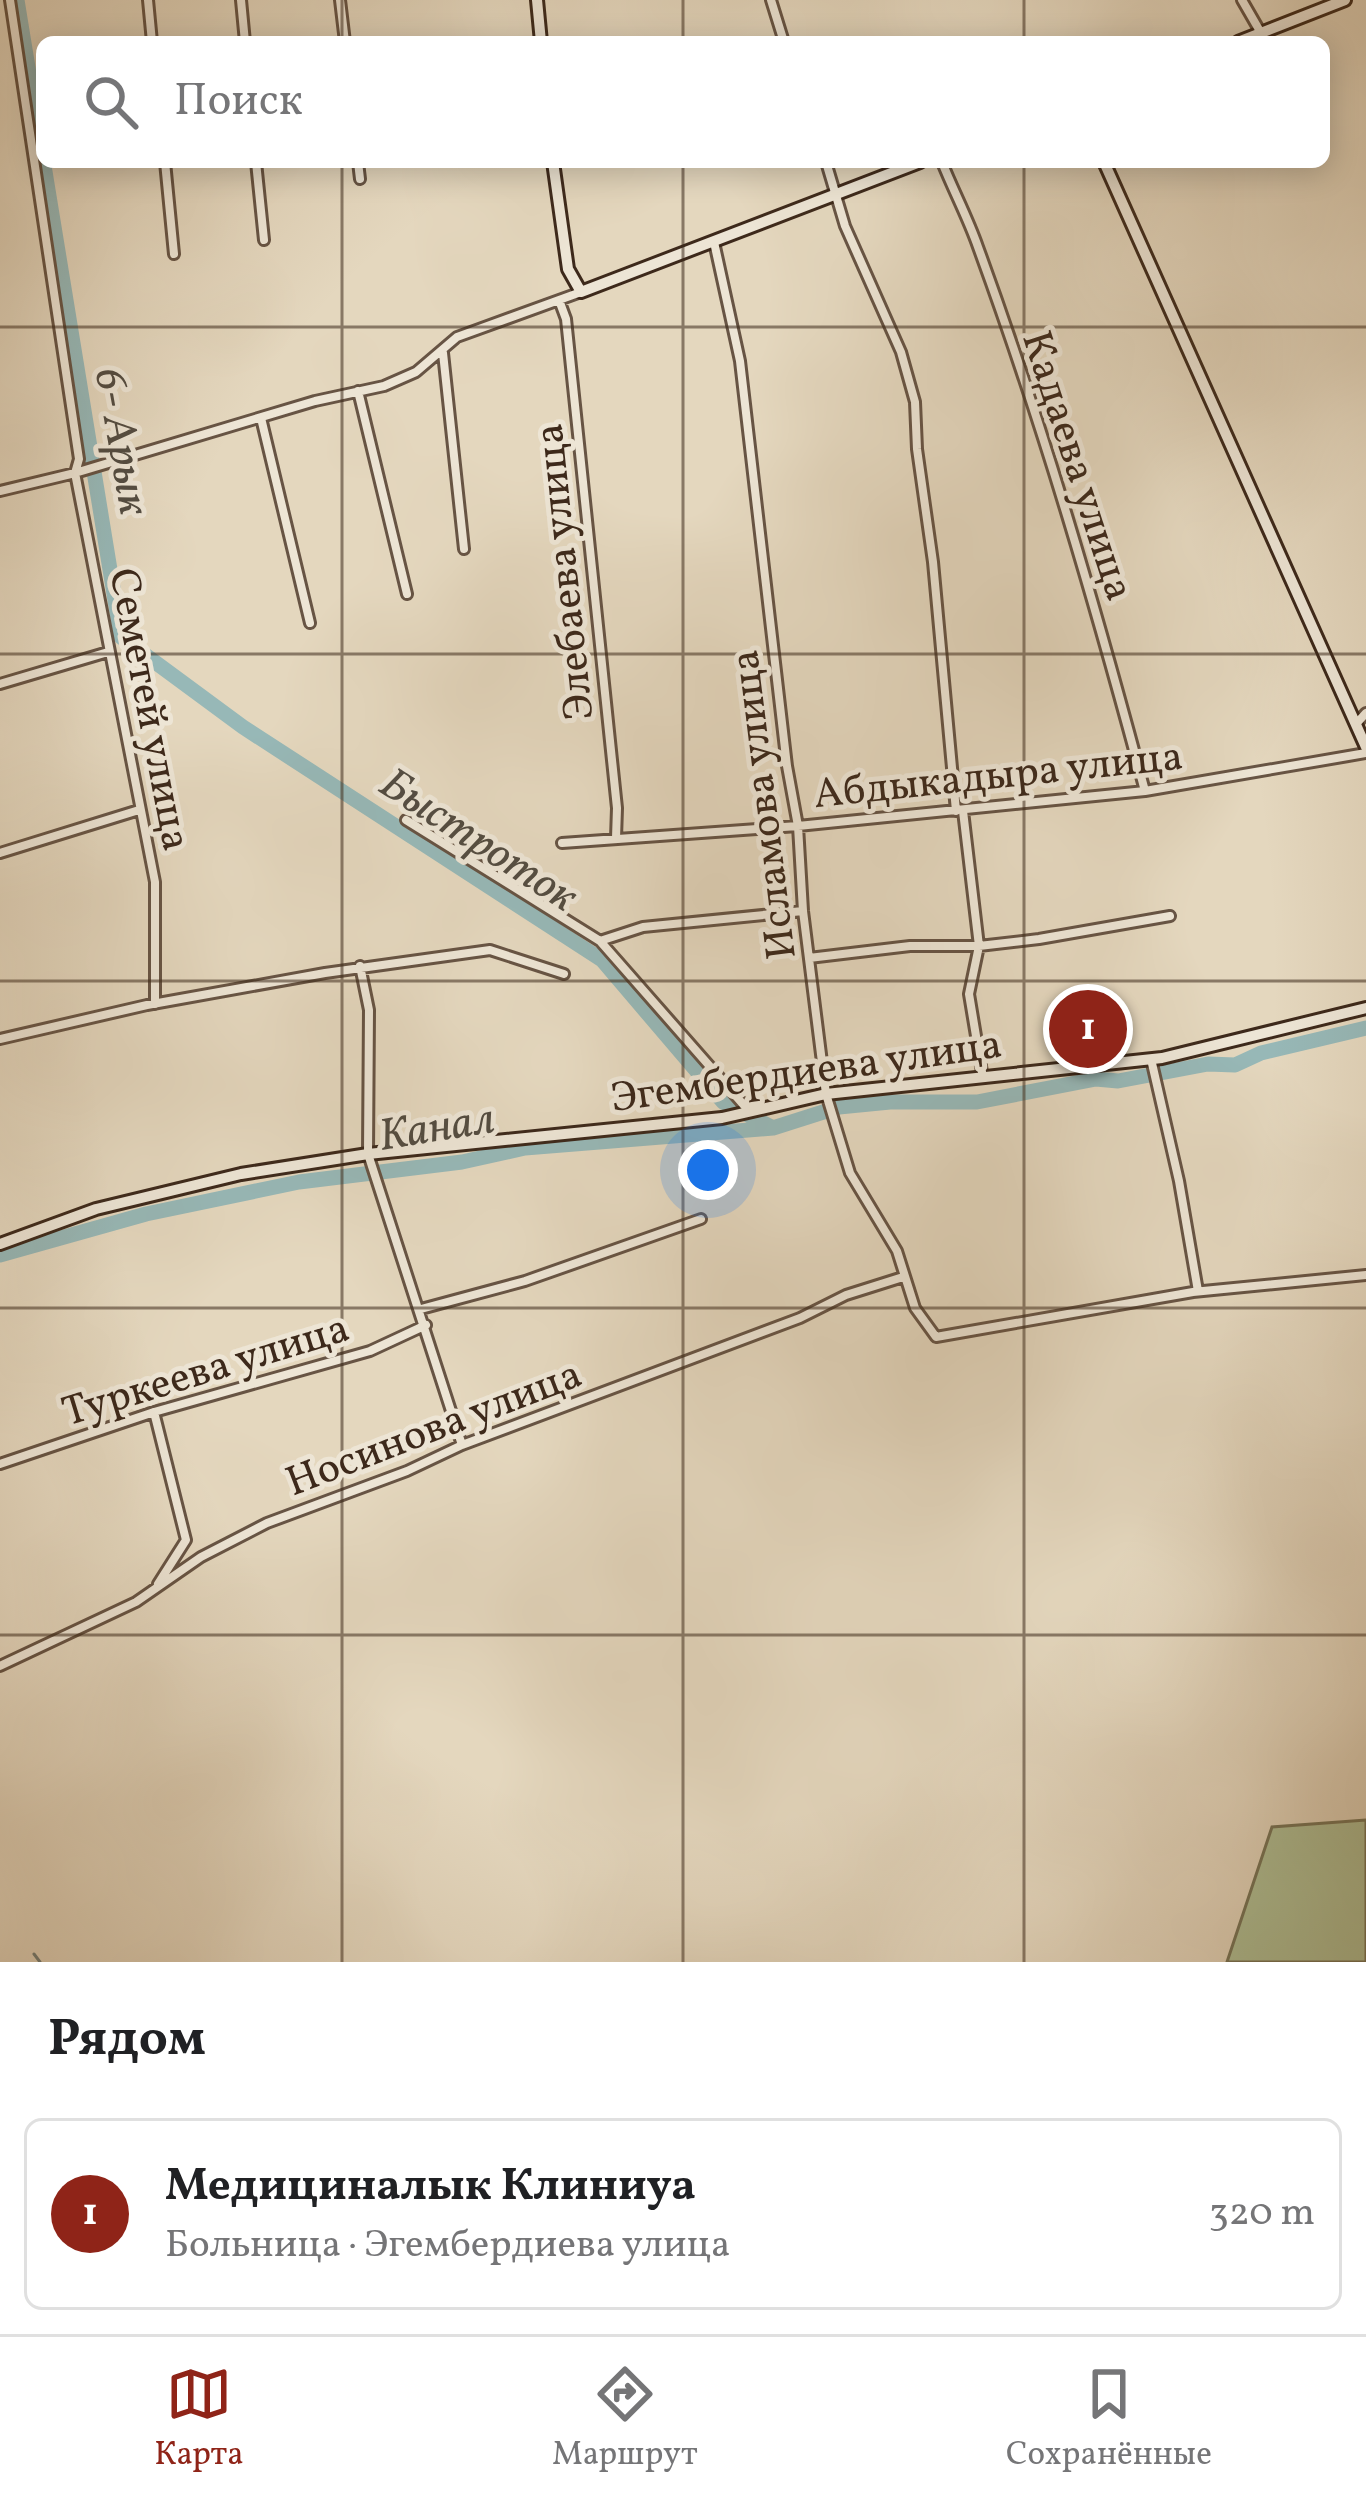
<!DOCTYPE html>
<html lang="ru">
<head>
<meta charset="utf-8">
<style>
  body { margin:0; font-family:Vollkorn,serif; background:#f6f6f6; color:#202124 }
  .you { position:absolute; left:708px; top:1170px; width:42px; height:42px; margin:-30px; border:9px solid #fff; border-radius:50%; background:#1a73e8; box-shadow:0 0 0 18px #1a73e833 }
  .badge { display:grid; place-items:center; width:78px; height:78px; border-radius:50%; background:#8f2418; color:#fff; font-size:39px; font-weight:700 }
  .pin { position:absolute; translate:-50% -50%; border:6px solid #fff; box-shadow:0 3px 12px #0006 }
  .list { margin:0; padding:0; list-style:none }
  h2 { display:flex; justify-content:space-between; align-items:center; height:156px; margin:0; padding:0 48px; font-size:51px }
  h2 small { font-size:39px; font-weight:400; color:#757577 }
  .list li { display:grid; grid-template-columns:78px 1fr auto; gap:36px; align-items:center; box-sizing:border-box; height:192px; margin:0 24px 24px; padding:0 24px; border:3px solid #e0e0e0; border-radius:18px }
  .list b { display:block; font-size:45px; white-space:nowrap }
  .list p { margin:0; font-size:39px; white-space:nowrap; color:#757577 }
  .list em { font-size:39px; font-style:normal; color:#757577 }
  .icon { flex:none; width:66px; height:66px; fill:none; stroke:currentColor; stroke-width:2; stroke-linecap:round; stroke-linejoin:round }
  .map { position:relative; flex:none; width:1366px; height:1962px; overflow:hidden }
  .search { position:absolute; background:#fff; box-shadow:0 6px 30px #0003; left:36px; right:36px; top:36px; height:132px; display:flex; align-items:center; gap:30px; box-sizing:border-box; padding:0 42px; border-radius:18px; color:#757577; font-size:45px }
  .sheet { height:372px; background:#fff }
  nav { display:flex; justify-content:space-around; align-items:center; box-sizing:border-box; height:168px; border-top:3px solid #e0e0e0; background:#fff; font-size:33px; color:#757577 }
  nav a { display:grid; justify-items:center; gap:6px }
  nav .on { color:#8f2418 }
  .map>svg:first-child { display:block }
</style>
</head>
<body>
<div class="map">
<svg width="1366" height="1962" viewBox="0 0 1366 1962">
  <rect width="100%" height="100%" fill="#e4d7be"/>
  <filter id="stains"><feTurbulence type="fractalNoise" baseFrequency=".00167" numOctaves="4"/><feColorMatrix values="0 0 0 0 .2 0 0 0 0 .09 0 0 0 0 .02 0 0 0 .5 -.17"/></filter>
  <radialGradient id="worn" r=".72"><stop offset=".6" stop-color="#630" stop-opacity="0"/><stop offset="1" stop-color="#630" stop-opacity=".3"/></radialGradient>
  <path fill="#aebf96" stroke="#767458" stroke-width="3" d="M1366,1820V1962H1227L1272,1827Z"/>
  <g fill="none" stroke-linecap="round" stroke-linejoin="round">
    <path stroke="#737f79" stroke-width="3" d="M34,1954L40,1962"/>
    <path stroke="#97b8b7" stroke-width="15" d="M17,0L121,637L243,727L602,960L723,1102L773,1128
      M0,1255L146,1214L299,1182L462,1162L525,1148L773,1128L839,1107L890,1102H977L1096,1079L1118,1081L1208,1064L1235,1065L1261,1053L1366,1028"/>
    <g stroke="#675444" stroke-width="14">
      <path id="street" d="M10,0L79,459L75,473L155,882V1004
        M148,0L152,42
        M241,0L245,42
        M340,0L345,42
        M771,0L784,42
        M1242,0L1261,33
        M165,162L174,254
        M256,162L264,240
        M358,162L360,179
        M826,162L845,226L901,352L915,402L917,449L933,562L956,811
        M942,162C953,190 968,218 978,247C1043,425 1096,608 1145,791
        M714,242L740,361L787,766L798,826L803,911L826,1094L850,1173L897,1251L915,1308L936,1337L1193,1292L1366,1275
        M559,300L566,319L617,808L616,838
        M443,353L464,549
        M358,391L407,594
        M261,418L310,623
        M0,491L75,473L315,401L384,386L416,372L457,337L581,292
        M0,684L108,652
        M1356,724L1366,713
        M963,811L979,946L969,994L983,1078
        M406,820L600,941L749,1111
        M562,843L798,826L1145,791L1366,753
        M0,853L139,810
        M600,941L643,927L803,911
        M809,958L910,946H979L1039,939L1170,916
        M360,966L369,1010L368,1154L462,1445
        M0,1039L147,1005L325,973L490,950L564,974
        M1151,1059L1179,1181L1198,1291
        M421,1309L525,1281L701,1219
        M154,1412L186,1540L158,1584
        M0,1464L154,1412L370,1351L426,1325
        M0,1666L136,1602L201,1557L267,1523L407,1471L462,1445L800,1318L846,1295L903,1277"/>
    </g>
    <g stroke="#3d291b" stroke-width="16">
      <path id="secondary" d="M537,0L541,42
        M1238,42L1345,0
        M553,162L568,269L581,292L920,162
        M1104,162L1366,747
        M0,1244L96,1209L241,1174L368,1154L722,1118L826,1094L1162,1058L1366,1008"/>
    </g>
    <use href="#street" stroke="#ede5d5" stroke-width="8"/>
    <use href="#secondary" stroke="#ede5d5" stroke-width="10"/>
  </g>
  <path fill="none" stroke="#3d291b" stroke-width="3" stroke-opacity="0.55" d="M342,0V42M683,0V42M1024,0V42M342,162V1962M683,162V1962M1024,162V1962M0,327H1366M0,654H1366M0,981H1366M0,1308H1366M0,1635H1366"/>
  <g text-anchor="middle" stroke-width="10" stroke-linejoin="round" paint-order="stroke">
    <g font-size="42" fill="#3d291b" stroke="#ede5d5">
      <text transform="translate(1080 465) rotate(72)" y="15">Кадаева улица</text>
      <text transform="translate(562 572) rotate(-96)" y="15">Элебаева улица</text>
      <text transform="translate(152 709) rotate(79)" y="15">Семетей улица</text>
      <text transform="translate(998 773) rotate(-6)" y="15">Абдыкадыра улица</text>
      <text transform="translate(761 805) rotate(-97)" y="15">Исламова улица</text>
      <text transform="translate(806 1069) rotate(-8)" y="15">Эгембердиева улица</text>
      <text transform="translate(205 1368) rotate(-17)" y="15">Туркеева улица</text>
      <text transform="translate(433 1426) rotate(-21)" y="15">Носинова улица</text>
    </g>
    <g font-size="45" font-style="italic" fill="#544d42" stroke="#ede5d5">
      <text transform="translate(124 440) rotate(80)" y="16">6- Арык</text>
      <text transform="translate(480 838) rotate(33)" y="16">Быстроток</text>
      <text transform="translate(436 1125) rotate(-9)" y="16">Канал</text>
    </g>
  </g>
  <rect width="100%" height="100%" filter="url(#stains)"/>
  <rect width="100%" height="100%" fill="url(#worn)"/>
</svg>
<div class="you"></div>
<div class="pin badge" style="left:1088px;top:1029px">1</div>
<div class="search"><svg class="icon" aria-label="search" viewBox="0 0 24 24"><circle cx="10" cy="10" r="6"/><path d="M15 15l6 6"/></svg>Поиск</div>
</div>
<section class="sheet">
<h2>Рядом<small></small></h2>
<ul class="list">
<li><span class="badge">1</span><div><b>Медициналык Клиниуа</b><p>Больница · Эгембердиева улица</p></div><em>320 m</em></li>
</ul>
</section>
<nav>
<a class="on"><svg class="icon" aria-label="map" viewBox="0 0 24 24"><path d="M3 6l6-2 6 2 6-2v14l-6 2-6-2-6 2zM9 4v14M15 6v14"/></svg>Карта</a>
<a><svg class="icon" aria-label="directions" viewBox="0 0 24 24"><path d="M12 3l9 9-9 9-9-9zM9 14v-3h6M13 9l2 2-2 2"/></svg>Маршрут</a>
<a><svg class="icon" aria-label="saved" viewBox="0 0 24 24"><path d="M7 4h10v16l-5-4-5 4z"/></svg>Сохранённые</a>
</nav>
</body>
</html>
